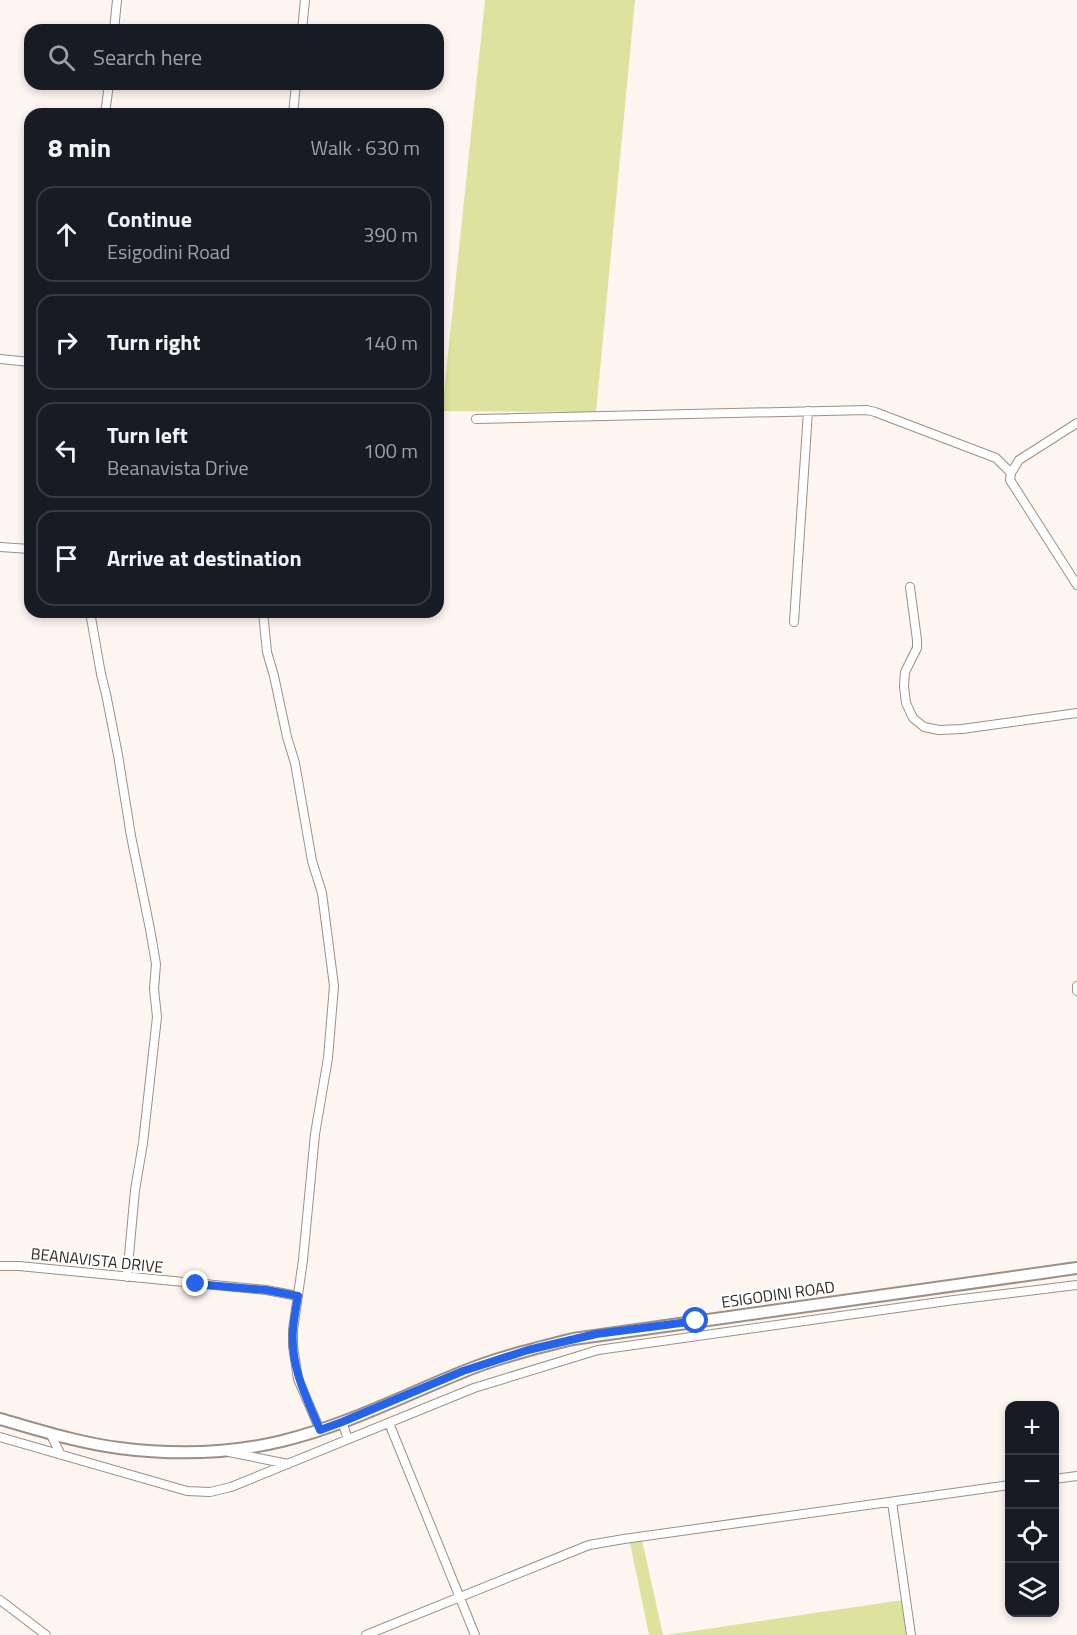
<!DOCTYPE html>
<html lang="en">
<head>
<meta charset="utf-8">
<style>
  body { margin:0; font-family:"Titillium Web",sans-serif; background:#242831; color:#f1f3f6 }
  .controls { position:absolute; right:18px; bottom:18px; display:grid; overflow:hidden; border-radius:12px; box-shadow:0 3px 9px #0003 }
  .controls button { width:54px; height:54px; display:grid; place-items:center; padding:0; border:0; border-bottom:2px solid #363941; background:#171b24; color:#f1f3f6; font:30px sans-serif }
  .stop { position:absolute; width:18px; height:18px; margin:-14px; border:4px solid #2563eb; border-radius:50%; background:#fff }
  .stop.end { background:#2563eb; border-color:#fff; box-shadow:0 2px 6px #0008 }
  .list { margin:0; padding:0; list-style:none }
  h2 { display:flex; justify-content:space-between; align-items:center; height:78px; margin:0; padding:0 24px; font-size:26px }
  h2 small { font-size:20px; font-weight:400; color:#9ea1a6 }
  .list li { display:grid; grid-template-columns:39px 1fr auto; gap:18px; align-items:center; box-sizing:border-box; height:96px; margin:0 12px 12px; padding:0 12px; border:2px solid #363941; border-radius:18px }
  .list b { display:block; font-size:22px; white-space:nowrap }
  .list p { margin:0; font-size:20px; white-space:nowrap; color:#9ea1a6 }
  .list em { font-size:20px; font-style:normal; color:#9ea1a6 }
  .icon { flex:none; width:33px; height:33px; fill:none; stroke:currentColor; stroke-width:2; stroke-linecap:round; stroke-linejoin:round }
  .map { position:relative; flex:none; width:1077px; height:1635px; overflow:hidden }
  .search { position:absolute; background:#171b24; box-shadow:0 3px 9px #0003; left:24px; top:24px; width:420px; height:66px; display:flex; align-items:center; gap:15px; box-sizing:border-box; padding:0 21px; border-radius:18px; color:#9ea1a6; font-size:22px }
  .panel { position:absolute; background:#171b24; box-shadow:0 3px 9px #0003; left:24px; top:108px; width:420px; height:510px; border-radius:18px }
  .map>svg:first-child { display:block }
</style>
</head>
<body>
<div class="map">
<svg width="1077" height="1635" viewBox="0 0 1077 1635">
  <rect width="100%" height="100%" fill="#fdf5f0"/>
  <path fill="#dce39e" d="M485,0H635L596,412L442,411Z
    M642,1540L663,1635H649L630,1543Z
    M903,1600L908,1635H666Z"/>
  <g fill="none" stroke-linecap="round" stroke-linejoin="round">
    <g stroke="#9f8f82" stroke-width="10">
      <path id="street" d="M114,30L117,0
        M302,30L305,0
        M105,114L109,84
        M293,114L296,84
        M0,359L30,362
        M476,419L867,410L875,412L996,458L1011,473
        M1077,423L1019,460L1011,473L1010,480L1077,585
        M0,547L30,549
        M910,587L917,640V648L905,672L904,686L906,703L913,718L924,727L939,730L962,729L1077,713
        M90,612L101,674L106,694L118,755L131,836L150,929L156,964L154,989L157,1017L143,1143L135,1190L127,1277
        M263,612L267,652L274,676L287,737L295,763L312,861L322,893L334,986L328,1058L315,1134L303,1260L293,1330V1346L298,1379L320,1430
        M794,622L808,411
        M1077,986V991
        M0,1266H19L266,1290L298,1296
        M342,1422L348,1439
        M389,1423L475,1635
        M50,1433L61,1455
        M0,1437L187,1491L210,1492L231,1487L474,1388L598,1350L954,1300L1077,1285
        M229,1452L288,1464
        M1054,1479L1077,1476
        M892,1502L911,1635
        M0,1600L46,1635
        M366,1635L589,1545L624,1539L1010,1485"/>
    </g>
    <g stroke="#9f8f82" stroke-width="14">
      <path id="secondary" d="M0,1419C39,1430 79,1443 119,1448C173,1455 229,1454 282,1441C344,1426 401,1397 460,1373C496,1358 536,1348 573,1339L1077,1268"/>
    </g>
    <use href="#street" stroke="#fff" stroke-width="8"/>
    <use href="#secondary" stroke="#fff" stroke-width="10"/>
  </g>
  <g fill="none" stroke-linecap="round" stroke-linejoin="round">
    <path stroke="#2563eb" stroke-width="8" d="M196,1284L266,1290L298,1296C296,1307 294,1318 293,1329C290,1366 306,1397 320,1430L342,1422L463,1371L528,1350L596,1334L696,1321"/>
  </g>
  <g text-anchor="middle" stroke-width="4.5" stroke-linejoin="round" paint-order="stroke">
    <g font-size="16" fill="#302924" stroke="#fff">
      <text transform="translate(97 1260) rotate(6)" y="6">BEANAVISTA DRIVE</text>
      <text transform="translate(778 1294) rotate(-8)" y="6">ESIGODINI ROAD</text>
    </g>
  </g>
</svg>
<div class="controls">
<button>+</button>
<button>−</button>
<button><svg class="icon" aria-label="locate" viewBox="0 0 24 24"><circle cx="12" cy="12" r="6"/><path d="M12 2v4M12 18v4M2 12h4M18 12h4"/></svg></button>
<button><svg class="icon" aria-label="layers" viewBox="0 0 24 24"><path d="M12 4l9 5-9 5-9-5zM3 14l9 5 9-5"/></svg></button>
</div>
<div class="stop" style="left:696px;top:1321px"></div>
<div class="stop end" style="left:196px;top:1284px"></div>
<div class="search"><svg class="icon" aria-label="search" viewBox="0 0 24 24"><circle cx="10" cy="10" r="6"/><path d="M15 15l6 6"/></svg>Search here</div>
<section class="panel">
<h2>8 min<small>Walk · 630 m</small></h2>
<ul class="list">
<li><svg class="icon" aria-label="ahead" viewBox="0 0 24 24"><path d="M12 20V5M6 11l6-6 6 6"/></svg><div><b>Continue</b><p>Esigodini Road</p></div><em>390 m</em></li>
<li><svg class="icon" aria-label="right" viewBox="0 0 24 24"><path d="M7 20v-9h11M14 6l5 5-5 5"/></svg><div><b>Turn right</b></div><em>140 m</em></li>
<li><svg class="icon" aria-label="left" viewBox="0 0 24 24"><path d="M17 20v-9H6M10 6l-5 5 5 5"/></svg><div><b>Turn left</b><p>Beanavista Drive</p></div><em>100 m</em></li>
<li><svg class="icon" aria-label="arrive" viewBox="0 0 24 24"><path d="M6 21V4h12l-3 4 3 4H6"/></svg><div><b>Arrive at destination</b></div></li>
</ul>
</section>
</div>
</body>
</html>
